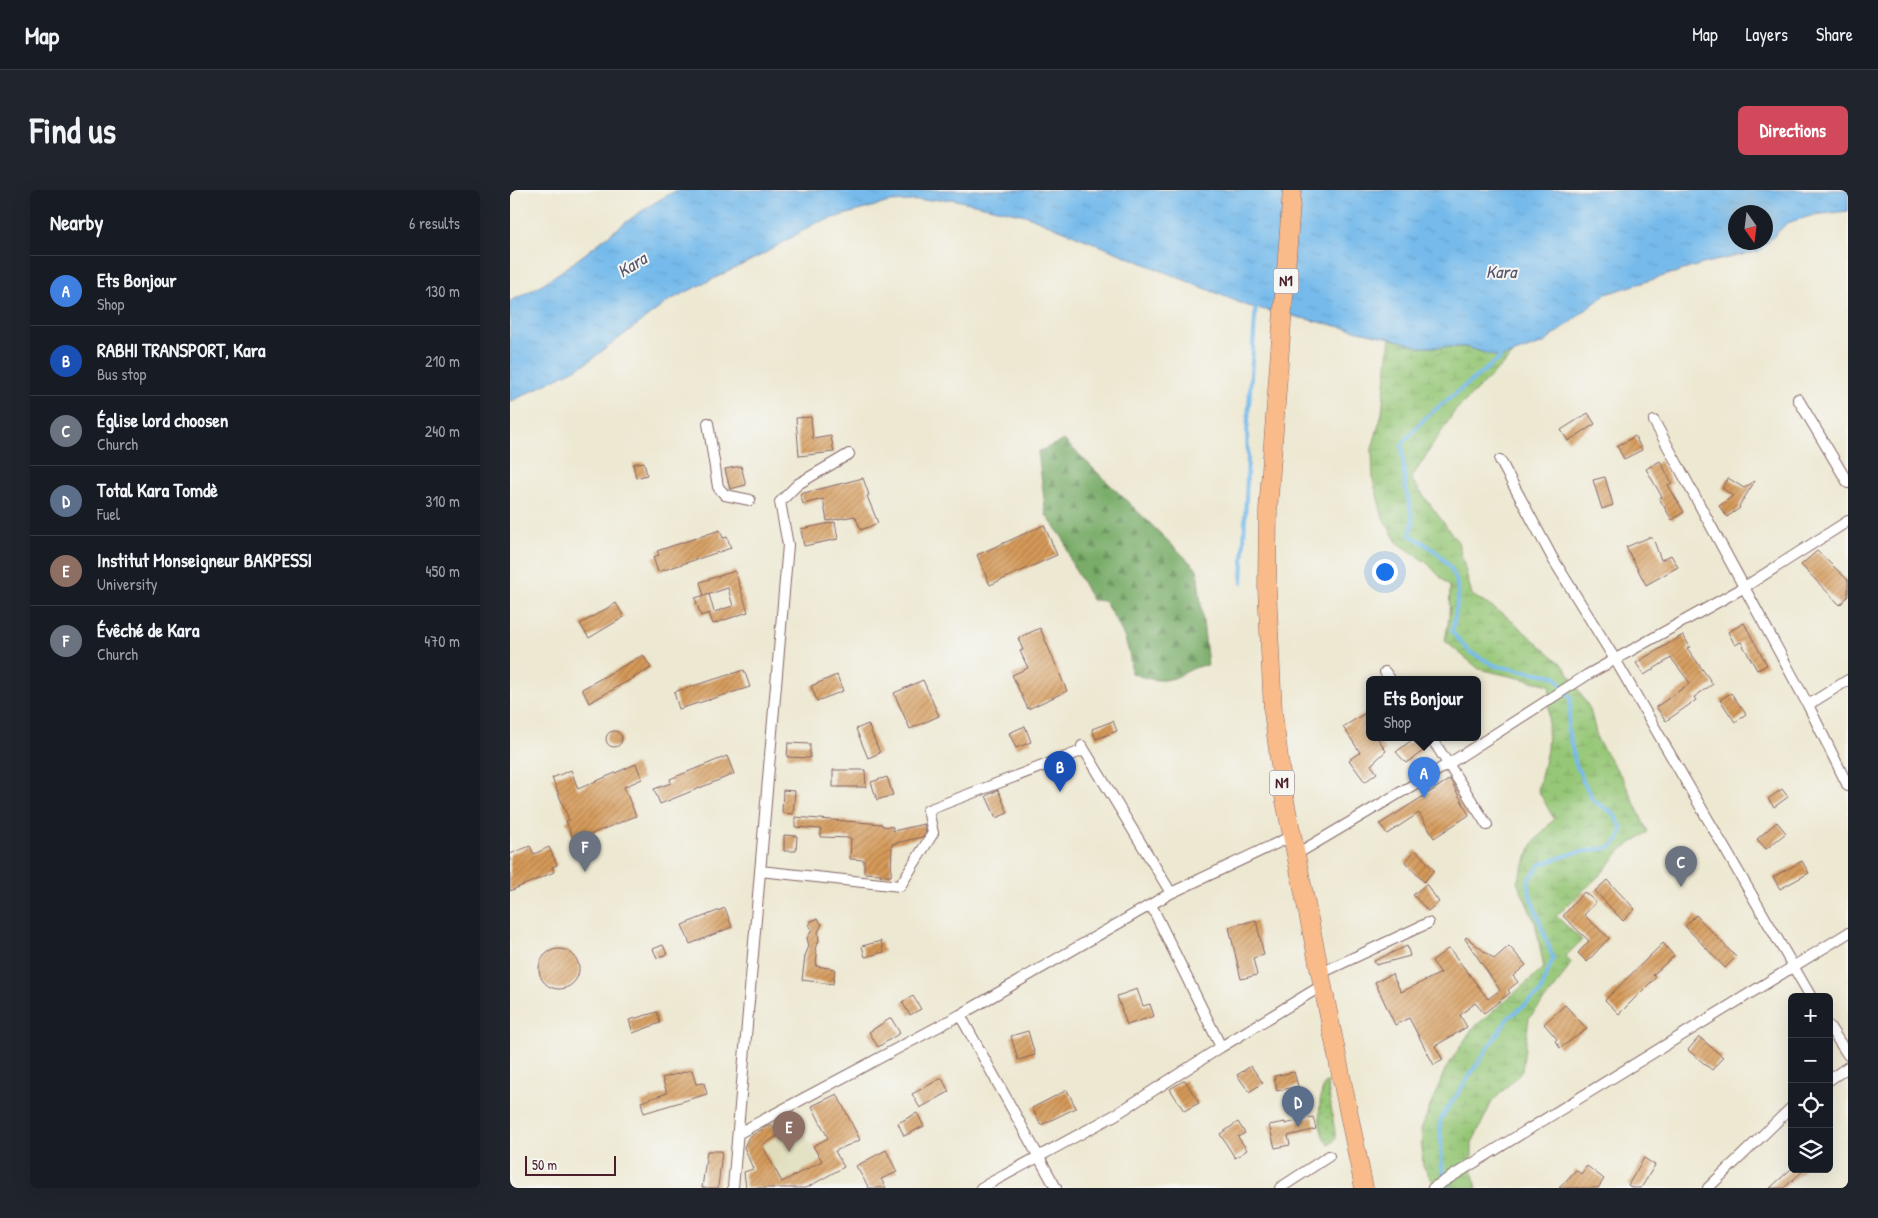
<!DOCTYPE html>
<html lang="en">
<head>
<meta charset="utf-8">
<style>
  body { margin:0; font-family:"Patrick Hand",sans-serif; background:#20242c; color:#f1f3f6 }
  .controls { position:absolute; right:15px; bottom:15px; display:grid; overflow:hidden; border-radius:8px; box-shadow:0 5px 20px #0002 }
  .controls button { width:45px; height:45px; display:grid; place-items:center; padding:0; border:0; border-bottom:1px solid #363941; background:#171b24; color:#f1f3f6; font:25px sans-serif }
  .compass { position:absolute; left:1218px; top:15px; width:45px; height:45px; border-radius:50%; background:#171b24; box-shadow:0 5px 20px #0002; rotate:166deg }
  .scale { position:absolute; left:15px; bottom:12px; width:91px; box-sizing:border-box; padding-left:5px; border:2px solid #4a1f2b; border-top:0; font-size:14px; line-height:18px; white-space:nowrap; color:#4a1f2b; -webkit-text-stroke:4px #f6f6f2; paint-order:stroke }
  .you { position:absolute; left:874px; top:381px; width:18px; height:18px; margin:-12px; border:4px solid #fff; border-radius:50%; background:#1a73e8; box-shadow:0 0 0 8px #1a73e833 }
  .badge { display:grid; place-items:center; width:32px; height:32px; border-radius:50%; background:#d1495b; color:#fff; font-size:16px; font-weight:700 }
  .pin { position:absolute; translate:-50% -41px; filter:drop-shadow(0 1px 2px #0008) }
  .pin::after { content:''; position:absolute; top:26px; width:18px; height:15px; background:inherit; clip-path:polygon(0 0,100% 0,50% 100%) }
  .popup { position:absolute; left:856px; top:486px; width:115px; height:65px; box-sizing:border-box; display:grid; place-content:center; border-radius:8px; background:#171b24; filter:drop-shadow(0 1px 4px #0005); font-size:16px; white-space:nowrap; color:#9ea1a6 }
  .popup b { font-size:19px; color:#f1f3f6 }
  .popup::after { content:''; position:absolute; left:50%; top:100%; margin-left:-10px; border:10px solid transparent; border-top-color:#171b24 }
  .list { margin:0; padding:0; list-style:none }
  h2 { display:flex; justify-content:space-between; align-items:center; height:65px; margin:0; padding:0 20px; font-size:21px }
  h2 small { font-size:16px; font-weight:400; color:#9ea1a6 }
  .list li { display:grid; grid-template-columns:32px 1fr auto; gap:15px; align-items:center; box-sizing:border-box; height:70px; padding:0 20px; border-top:1px solid #363941 }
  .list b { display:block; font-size:19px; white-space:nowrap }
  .list p { margin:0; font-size:16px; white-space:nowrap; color:#9ea1a6 }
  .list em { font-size:16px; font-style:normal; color:#9ea1a6 }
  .icon { flex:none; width:28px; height:28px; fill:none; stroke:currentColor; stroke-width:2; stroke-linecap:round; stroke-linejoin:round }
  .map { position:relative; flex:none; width:1338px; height:998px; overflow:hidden; border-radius:8px }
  header { display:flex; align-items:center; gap:30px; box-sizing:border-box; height:70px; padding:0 25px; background:#171b24; border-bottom:1px solid #363941 }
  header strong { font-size:24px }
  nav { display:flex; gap:28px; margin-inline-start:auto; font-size:18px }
  .intro { display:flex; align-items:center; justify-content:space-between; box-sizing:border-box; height:120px; padding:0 30px }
  h1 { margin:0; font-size:35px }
  .button { padding:12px 22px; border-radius:8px; background:#d1495b; color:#fff; font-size:18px; font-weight:700 }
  main { display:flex; gap:30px; padding:0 30px }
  aside { flex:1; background:#171b24; border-radius:8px; box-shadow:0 5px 20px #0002 }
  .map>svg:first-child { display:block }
</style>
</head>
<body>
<header>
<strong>Map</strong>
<nav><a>Map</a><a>Layers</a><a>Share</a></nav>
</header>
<div class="intro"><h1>Find us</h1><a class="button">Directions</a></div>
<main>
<aside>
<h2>Nearby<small>6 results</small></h2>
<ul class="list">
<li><span class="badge" style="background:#3f7fe0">A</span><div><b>Ets Bonjour</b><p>Shop</p></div><em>130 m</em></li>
<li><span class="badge" style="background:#1a4fb4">B</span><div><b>RABHI TRANSPORT, Kara</b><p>Bus stop</p></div><em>210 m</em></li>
<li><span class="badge" style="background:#6b7280">C</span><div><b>Église lord choosen</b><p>Church</p></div><em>240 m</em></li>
<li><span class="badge" style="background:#5c6f8a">D</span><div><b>Total Kara Tomdè</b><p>Fuel</p></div><em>310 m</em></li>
<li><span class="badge" style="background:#8d6e63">E</span><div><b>Institut Monseigneur BAKPESSI</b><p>University</p></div><em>450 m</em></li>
<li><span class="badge" style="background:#6b7280">F</span><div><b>Évêché de Kara</b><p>Church</p></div><em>470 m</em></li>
</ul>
</aside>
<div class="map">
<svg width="1338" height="998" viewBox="0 0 1338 998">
  <defs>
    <pattern id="grass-dots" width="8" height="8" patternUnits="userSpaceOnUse" patternTransform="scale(1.25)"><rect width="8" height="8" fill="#96c777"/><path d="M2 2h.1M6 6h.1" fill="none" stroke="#83aa67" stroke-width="1.8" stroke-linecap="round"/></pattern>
    <pattern id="forest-firs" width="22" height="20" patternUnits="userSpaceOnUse" patternTransform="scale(1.25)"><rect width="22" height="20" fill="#78ac68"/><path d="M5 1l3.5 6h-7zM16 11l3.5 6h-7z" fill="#648b56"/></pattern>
    <pattern id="wetland-marsh" width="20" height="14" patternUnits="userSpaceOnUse" patternTransform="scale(1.25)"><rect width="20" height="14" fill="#96c777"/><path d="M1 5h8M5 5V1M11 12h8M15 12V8" fill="none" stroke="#83aa67"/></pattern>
    <pattern id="water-ripples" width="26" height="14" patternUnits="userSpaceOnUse" patternTransform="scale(1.25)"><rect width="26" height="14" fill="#74baeb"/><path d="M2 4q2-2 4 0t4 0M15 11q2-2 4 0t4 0" fill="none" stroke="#669fca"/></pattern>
    <pattern id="building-hatch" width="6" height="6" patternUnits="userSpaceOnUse" patternTransform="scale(1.25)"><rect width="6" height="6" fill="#d59a59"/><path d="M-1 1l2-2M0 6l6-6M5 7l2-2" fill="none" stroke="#af7d4a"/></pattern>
  </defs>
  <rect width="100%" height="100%" fill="#f6f6f2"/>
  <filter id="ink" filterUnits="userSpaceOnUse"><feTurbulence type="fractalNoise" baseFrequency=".02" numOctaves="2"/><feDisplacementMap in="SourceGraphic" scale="10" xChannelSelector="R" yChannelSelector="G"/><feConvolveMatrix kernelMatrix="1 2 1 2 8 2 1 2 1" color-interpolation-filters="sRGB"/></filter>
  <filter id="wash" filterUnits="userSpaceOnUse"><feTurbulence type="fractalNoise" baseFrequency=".0096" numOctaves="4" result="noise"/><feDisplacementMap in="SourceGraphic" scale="20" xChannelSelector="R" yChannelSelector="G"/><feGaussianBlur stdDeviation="1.12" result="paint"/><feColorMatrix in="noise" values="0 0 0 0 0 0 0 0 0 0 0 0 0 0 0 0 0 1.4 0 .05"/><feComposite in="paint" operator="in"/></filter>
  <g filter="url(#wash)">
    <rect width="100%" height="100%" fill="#ede8d1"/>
    <path fill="#e0ddbb" d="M283,921L318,987L297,998H254L232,958L239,946Z"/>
    <path fill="url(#grass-dots)" stroke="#707351" d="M817,891L826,949L819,955C806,945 807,902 817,891Z"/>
    <path fill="url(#forest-firs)" stroke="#61664a" d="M554,250L687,379L698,475C683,476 677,483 664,488C649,493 635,488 621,483C621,453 609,435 594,411L582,410L561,372L554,350L536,325L528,262Z"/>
    <path fill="url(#wetland-marsh)" stroke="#707351" d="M880,148L910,157H957L990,167L1004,164L944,222L901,289L948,352L962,405L996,426L1054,476L1080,519L1088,551L1113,589L1138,642L1111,660L1092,683L1046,726L1072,750L1056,766L1061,773L1045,798L1019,828L1012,881L982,912L962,953V981L967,998H927L913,976L911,939L935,880L962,839L1034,778L1025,732L1007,692L1023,653L1044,629L1028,600L1037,560L1040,495L969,479L935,451L939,428L940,397L917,373L887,352L873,328L863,290L862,259L872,223Z"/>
    <path fill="url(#water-ripples)" stroke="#5f6c8b" fill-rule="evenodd" d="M167,0H1338V21L1304,25L1277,33L1249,61L1196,73L1096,104L1034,153L990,168L957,157H909L880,148L738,116L515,25L441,9L379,12L306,33L250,66L160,110L75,174L0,212V111C62,84 107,30 167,0ZM1226,22H1256V52H1226Z"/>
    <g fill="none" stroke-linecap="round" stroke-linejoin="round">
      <path stroke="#74baeb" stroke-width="4" d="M732,393L738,266L737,243L746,113
        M938,998L932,977L930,930L998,828L1030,803L1043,768L1020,705L1018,691L1031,674L1064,663L1102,657L1109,649L1112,638L1103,623L1084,611L1074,593L1065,572L1058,540L1061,508L1045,486L986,476L960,462L942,442C944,430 948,416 948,403C948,375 923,357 900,345L903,330L895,296L892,254L916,227L990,168"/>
    </g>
    <g id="blocks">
      <path fill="url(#building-hatch)" d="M1078,223L1085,234L1058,251L1051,240Z
        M301,227L303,249L321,246L324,262L289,266L286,228Z
        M1125,246L1132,260L1114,269L1107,256Z
        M1150,271L1162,293L1158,295L1174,322L1162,330L1149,308L1152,307L1136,279Z
        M134,272L137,285L126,288L123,274Z
        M231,276L236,295L220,299L215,279Z
        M1095,287L1103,315L1092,319L1083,290Z
        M353,288L359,305L357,306L368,333L351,340L345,326L317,331L313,309L293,314L290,304Z
        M1218,288L1234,298L1245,291L1229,316L1230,318L1217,327L1209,316L1223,306L1212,298Z
        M325,332L328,349L294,356L291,339Z
        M534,335L547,365L480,395L467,365Z
        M210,340L213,348L217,347L221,358L148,382L143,367L149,365L147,361Z
        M1140,347L1144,351L1151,370L1161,365L1168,377L1136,395L1116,357Z
        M1307,361L1338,390V406L1330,415L1291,375Z
        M225,381L238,422L203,434L199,423L191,426L185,408L199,404L204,422L223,416L218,398L194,406L190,392Z
        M106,413L114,427L79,448L70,434Z
        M1234,433L1257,475L1247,480L1231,452L1225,455L1218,442Z
        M530,438L557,501L518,519L502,485L518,478L510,461L513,460L508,448Z
        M1173,445L1180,457L1177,458L1203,494L1184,507L1186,510L1156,531L1146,517L1180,493L1161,468L1134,485L1126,473Z
        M133,465L141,478L79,513L72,499Z
        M234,480L240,497L169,519L164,502Z
        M327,485L333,501L307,511L301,496Z
        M413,490L429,526L400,539L384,503Z
        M1221,503L1236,524L1225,532L1210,510Z
        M860,520V547H867L876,561L861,575L867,583L855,592L839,570L850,562L833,537Z
        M603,531L607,541L586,549L582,539Z
        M358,534L370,563L358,568L346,539Z
        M515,536L521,552L506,558L499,543Z
        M96 549a8 8 0 1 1 16 0a8 8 0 1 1-16 0Z
        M903,549L913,561L896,573L886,562Z
        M278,553L300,554V568L277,567Z
        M217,566L224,584L150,614L144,599L161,593L160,589Z
        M126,574L132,589L114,597L126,626L64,651L56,631L59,630L42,588L61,580L68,599Z
        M323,580H355L356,597H323Z
        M377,587L383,605L367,610L361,592Z
        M940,589L959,625L924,648L909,623L877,644L870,634Z
        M1272,599L1278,607L1264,617L1258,609Z
        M273,600L285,601L283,624L272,623Z
        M488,600L498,623L486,628L476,606Z
        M285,627L372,634V636L383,637V641L414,634L416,642L412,647L382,654L381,686H370L371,684L354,683V670L340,669L341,648L311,647V639L285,637Z
        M1267,632L1276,643L1256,659L1247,649Z
        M274,645L287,646L286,661H274Z
        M20,656L24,664L39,657L47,675L42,677L44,682L0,701V664Z
        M906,660L924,680L914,692L895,672Z
        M1292,671L1299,683L1270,699L1263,687Z
        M1097,690L1125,719L1113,731L1085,701Z
        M916,694L929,712L918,721L903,705Z
        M1074,702L1086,712L1074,725L1099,748L1077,772L1068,763L1079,751L1053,726Z
        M215,718L222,737L180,754L172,735Z
        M1186,725L1226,767L1215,778L1175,736Z
        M307,729L312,734L308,742L309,751L305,758L307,765L306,776L325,779L323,794L292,790L295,766L299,756L297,748L302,740L299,735L301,731Z
        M746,730L754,765L743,768L747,785L731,789L719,737Z
        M956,747L984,769L999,756L1016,775L1003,786L1008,792L998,800L1000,803L974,823L965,813L950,825L957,837L925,856L933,870L924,875L899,828L885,835L865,792L882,784L891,802L908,794L931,783L922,771L939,758L978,809L990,800L955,749Z
        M371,751L374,762L355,767L352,756Z
        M1153,753L1164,766L1143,785L1146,787L1109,824L1095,810Z
        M153,755L157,764L147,768L143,759Z
        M897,756L900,766L866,775L864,771Z
        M29 779a20 20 0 1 1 40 0a20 20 0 1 1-40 0Z
        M627,799L633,816L640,814L644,826L617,835L607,806Z
        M403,806L411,819L400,825L392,812Z
        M1055,815L1077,839L1050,858L1045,851L1047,849L1034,834Z
        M147,822L150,833L123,843L119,830Z
        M381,828L390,843L368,857L359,842Z
        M518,841L525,865L508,870L501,846Z
        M1189,847L1213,867L1202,880L1178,860Z
        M741,876L753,893L739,902L727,885Z
        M182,880L186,894L194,893L197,904L134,923L131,912L157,903L152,888Z
        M784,882L788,896L767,901L764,886Z
        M432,888L439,902L410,918L402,904Z
        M675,890L689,913L674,921L660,899Z
        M557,900L566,918L531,935L522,918Z
        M327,904L350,950L325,961L334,977L296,998H236L234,982L243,979L234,957L239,947L261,934L268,946L252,955L272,992L312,971L303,956L318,948L302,916Z
        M407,923L414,936L394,946L388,933Z
        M803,927L806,939L778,946L780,955L765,958L759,935L775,932V934Z
        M728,932L735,943L728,947L737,960L725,968L710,944Z
        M376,960L387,982L371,989L376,998H359L346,976Z
        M197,961H212L208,998H192Z
        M1134,968L1145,975L1131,998H1123L1118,995Z
        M1077,976L1094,989L1088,998H1049L1066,980L1071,984Z
        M1281,979H1295L1274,998H1260Z"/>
    </g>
  </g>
  <g filter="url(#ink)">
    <use href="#blocks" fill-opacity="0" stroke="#836565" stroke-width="1"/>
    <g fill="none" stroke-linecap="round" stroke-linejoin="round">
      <g stroke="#836565" stroke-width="12">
        <path id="street" d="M1288,209L1338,293
          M1144,231L1298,515L1338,596
          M198,233L208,297L215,305L240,310
          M990,270L1043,369L1106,471L1301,807
          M875,482L880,489
          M1298,515L1338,490
          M921,547L977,635
          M572,556L661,703
          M785,665L940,573L1077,485L1233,398L1338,331
          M250,681L390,696L423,643L418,620L574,560
          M641,715L711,857
          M811,783L918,733
          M450,825L546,998
          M1319,836L1338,865
          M1319,890L1338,877
          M229,943L450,825L661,703L782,646
          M223,998L278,355L270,312L288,294L339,264
          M471,998L605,925L711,857L813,795
          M770,998L819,966
          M923,998L1338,743
          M1198,998L1282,917"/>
      </g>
      <g stroke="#836565" stroke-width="19">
        <path id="highway" d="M782,0L758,320L757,398L763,522L774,606L854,998"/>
      </g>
      <use href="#street" stroke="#fff" stroke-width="10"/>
      <use href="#highway" stroke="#fabb8b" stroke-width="18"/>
    </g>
  </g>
  <g text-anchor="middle" stroke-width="4" stroke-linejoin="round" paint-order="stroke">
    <g fill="#f6f6f2" stroke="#7e6067" stroke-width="1">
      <rect x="763.5" y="78.5" width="25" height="25" rx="4"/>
      <rect x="759.5" y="580.5" width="25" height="25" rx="4"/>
    </g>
    <g font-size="15" font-weight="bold" fill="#4a1f2b">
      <text x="776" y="96">N1</text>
      <text x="772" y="598">N1</text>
    </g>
    <g font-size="18" font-style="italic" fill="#59556e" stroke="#f6f6f2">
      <text transform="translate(122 75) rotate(-32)" y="6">Kara</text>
      <text x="991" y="88">Kara</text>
    </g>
  </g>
</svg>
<div class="controls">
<button>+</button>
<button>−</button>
<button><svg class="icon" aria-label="locate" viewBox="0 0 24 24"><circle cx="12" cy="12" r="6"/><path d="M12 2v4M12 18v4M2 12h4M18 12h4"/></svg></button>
<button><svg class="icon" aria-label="layers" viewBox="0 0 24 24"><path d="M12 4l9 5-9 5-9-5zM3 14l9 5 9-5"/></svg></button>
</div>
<svg class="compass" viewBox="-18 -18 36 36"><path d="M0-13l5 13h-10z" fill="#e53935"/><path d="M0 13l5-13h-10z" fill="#9ea1a6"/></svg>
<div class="scale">50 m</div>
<div class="you"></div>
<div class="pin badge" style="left:914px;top:608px;background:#3f7fe0">A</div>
<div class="popup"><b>Ets Bonjour</b>Shop</div>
<div class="pin badge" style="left:550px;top:602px;background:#1a4fb4">B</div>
<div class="pin badge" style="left:1171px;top:697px;background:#6b7280">C</div>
<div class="pin badge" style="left:788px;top:937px;background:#5c6f8a">D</div>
<div class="pin badge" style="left:279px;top:962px;background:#8d6e63">E</div>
<div class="pin badge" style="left:75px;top:682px;background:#6b7280">F</div>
</div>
</main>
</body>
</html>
